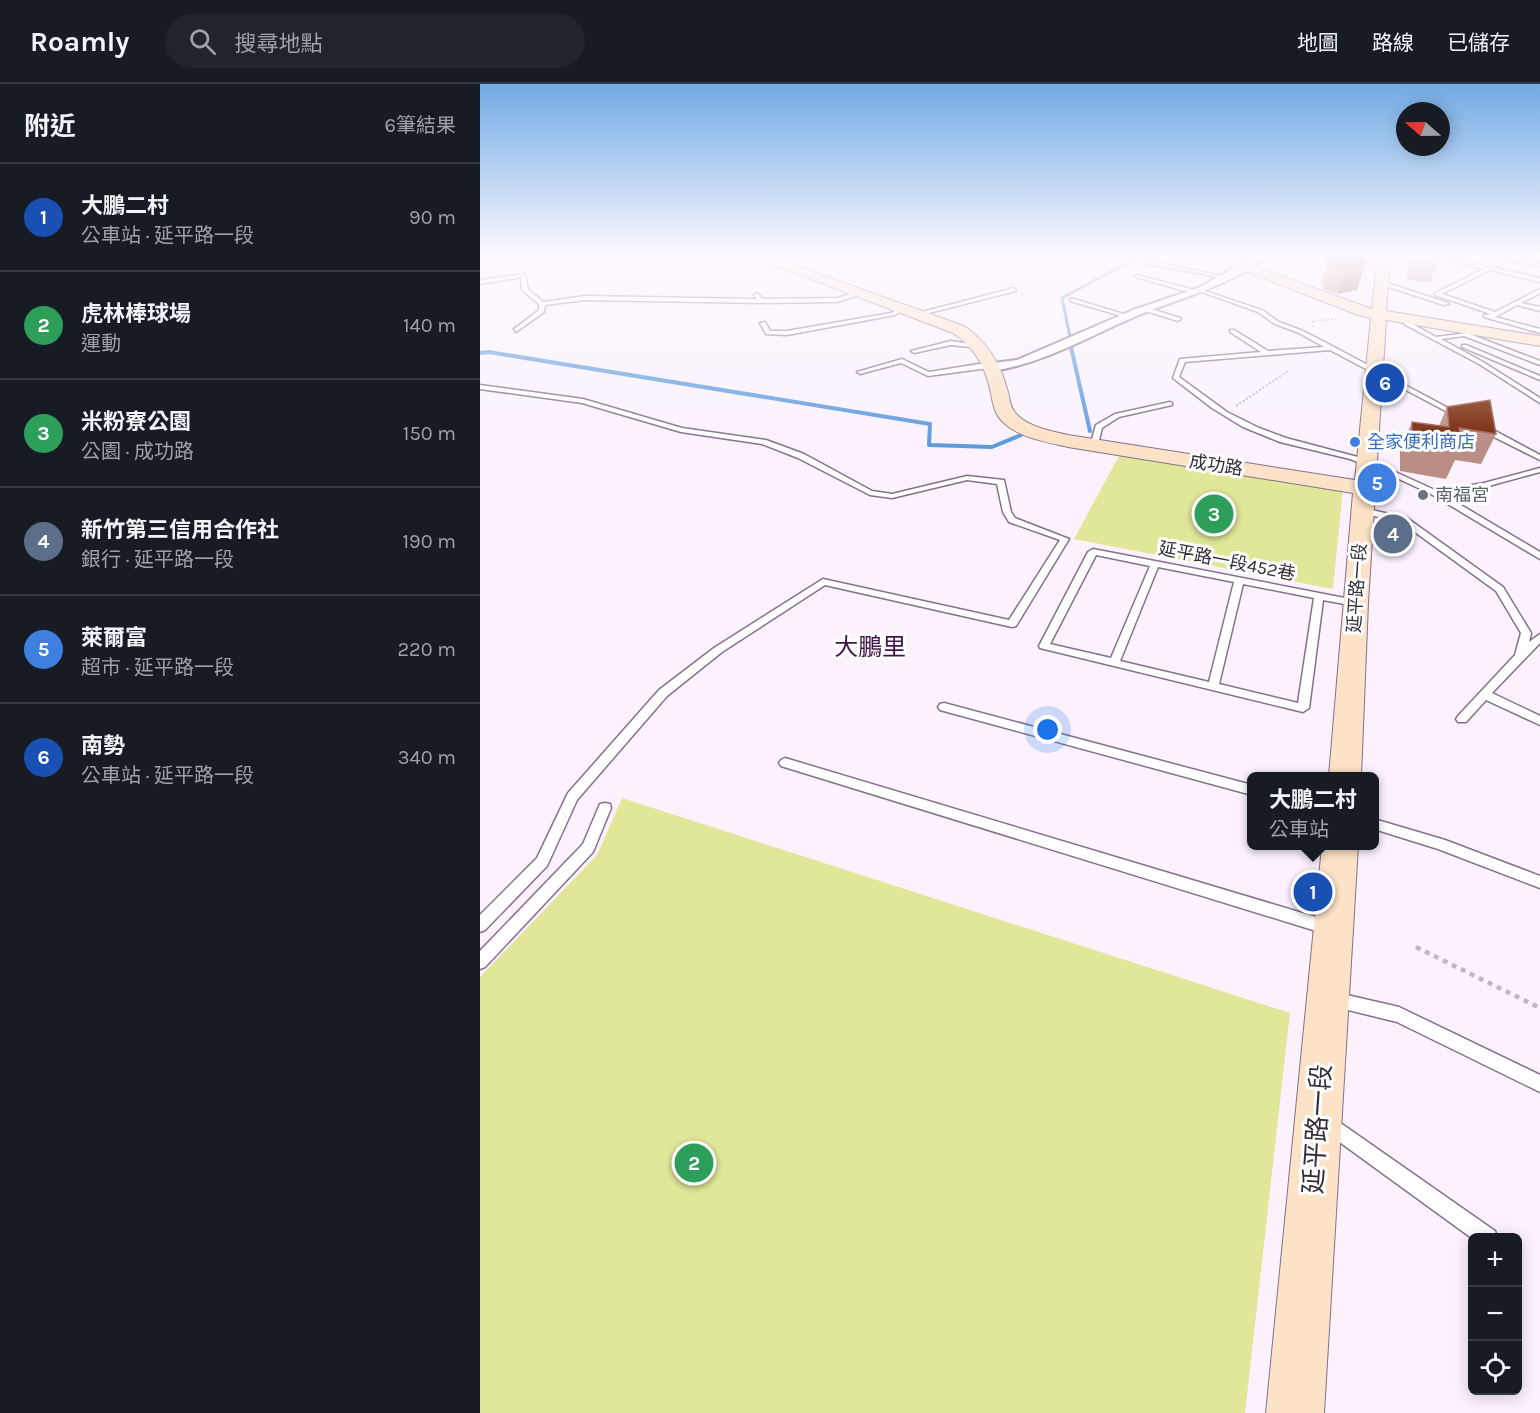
<!DOCTYPE html>
<html lang="zh-TW">
<head>
<meta charset="utf-8">
<style>
  body { margin:0; font-family:Karla,"Noto Sans TC",sans-serif; background:#20242c; color:#f1f3f6 }
  .controls { position:absolute; right:18px; bottom:18px; display:grid; overflow:hidden; border-radius:9px; box-shadow:0 3px 15px #0003 }
  .controls button { width:54px; height:54px; display:grid; place-items:center; padding:0; border:0; border-bottom:2px solid #363941; background:#171b24; color:#f1f3f6; font:30px sans-serif }
  .compass { position:absolute; left:916px; top:18px; width:54px; height:54px; border-radius:50%; background:#171b24; box-shadow:0 3px 15px #0003; rotate:290deg }
  .you { position:absolute; left:568px; top:646px; width:21px; height:21px; margin:-15px; border:4px solid #fff; border-radius:50%; background:#1a73e8; box-shadow:0 0 0 9px #1a73e833 }
  .badge { display:grid; place-items:center; width:39px; height:39px; border-radius:50%; background:#a248b3; color:#fff; font-size:20px; font-weight:700 }
  .pin { position:absolute; translate:-50% -50%; border:3px solid #fff; box-shadow:0 2px 6px #0006 }
  .popup { position:absolute; left:767px; top:688px; width:132px; height:78px; box-sizing:border-box; display:grid; place-content:center; border-radius:9px; background:#171b24; filter:drop-shadow(0 2px 4px #0005); font-size:20px; white-space:nowrap; color:#9ea1a6 }
  .popup b { font-size:22px; color:#f1f3f6 }
  .popup::after { content:''; position:absolute; left:50%; top:100%; margin-left:-12px; border:12px solid transparent; border-top-color:#171b24 }
  .list { margin:0; padding:0; list-style:none }
  h2 { display:flex; justify-content:space-between; align-items:center; height:78px; margin:0; padding:0 24px; font-size:26px }
  h2 small { font-size:20px; font-weight:400; color:#9ea1a6 }
  .list li { display:grid; grid-template-columns:39px 1fr auto; gap:18px; align-items:center; box-sizing:border-box; height:108px; padding:0 24px; border-top:2px solid #363941 }
  .list b { display:block; font-size:22px; white-space:nowrap }
  .list p { margin:0; font-size:20px; white-space:nowrap; color:#9ea1a6 }
  .list em { font-size:20px; font-style:normal; color:#9ea1a6 }
  .icon { flex:none; width:33px; height:33px; fill:none; stroke:currentColor; stroke-width:2; stroke-linecap:round; stroke-linejoin:round }
  .map { position:relative; flex:none; width:1060px; height:1329px; overflow:hidden }
  header { display:flex; align-items:center; gap:36px; box-sizing:border-box; height:84px; padding:0 30px; background:#171b24; border-bottom:2px solid #363941 }
  header strong { font-size:28px }
  nav { display:flex; gap:33px; margin-inline-start:auto; font-size:21px }
  .search { width:420px; height:54px; background:#20242c; display:flex; align-items:center; gap:15px; box-sizing:border-box; padding:0 21px; border-radius:33px; color:#9ea1a6; font-size:22px }
  main { display:flex }
  aside { flex:1; background:#171b24 }
  .map>svg:first-child { display:block }
</style>
</head>
<body>
<header>
<strong>Roamly</strong>
<div class="search"><svg class="icon" aria-label="search" viewBox="0 0 24 24"><circle cx="10" cy="10" r="6"/><path d="M15 15l6 6"/></svg>搜尋地點</div>
<nav><a>地圖</a><a>路線</a><a>已儲存</a></nav>
</header>
<main>
<aside>
<h2>附近<small>6筆結果</small></h2>
<ul class="list">
<li><span class="badge" style="background:#1a4fb4">1</span><div><b>大鵬二村</b><p>公車站 · 延平路一段</p></div><em>90 m</em></li>
<li><span class="badge" style="background:#2e9e5b">2</span><div><b>虎林棒球場</b><p>運動</p></div><em>140 m</em></li>
<li><span class="badge" style="background:#2e9e5b">3</span><div><b>米粉寮公園</b><p>公園 · 成功路</p></div><em>150 m</em></li>
<li><span class="badge" style="background:#5c6f8a">4</span><div><b>新竹第三信用合作社</b><p>銀行 · 延平路一段</p></div><em>190 m</em></li>
<li><span class="badge" style="background:#3f7fe0">5</span><div><b>萊爾富</b><p>超市 · 延平路一段</p></div><em>220 m</em></li>
<li><span class="badge" style="background:#1a4fb4">6</span><div><b>南勢</b><p>公車站 · 延平路一段</p></div><em>340 m</em></li>
</ul>
</aside>
<div class="map">
<svg width="1060" height="1329" viewBox="0 0 1060 1329">
  <rect width="100%" height="100%" fill="#fbf2fe"/>
  <path fill="#e0e798" d="M640,370L863,405L853,505L594,455Z
    M142,714L810,929L765,1329H0V893L117,771Z"/>
  <g fill="none" stroke-linecap="round" stroke-linejoin="round">
    <path stroke="#5e9bdd" stroke-width="3" d="M590,253L582,214L662,171
      M591,261L592,264"/>
    <path stroke="#5e9bdd" stroke-width="4" d="M591,263L610,347
      M0,269L9,268L450,340L449,361L512,363L541,351"/>
    <g stroke="#85718c" stroke-width="3">
      <path id="lane" d="M945,171H955L1008,183L1029,174L1060,180V182L1030,177L1014,184L1060,194V198L1010,186L962,210L1015,228L1060,205V209L1041,219L1060,223V227L1037,221L1015,233L1060,245V249L1004,233V231L1011,230L955,211V209L1004,185Z
        M666,177L743,192L745,193L743,194L664,179Z
        M45,190L48,205L63,218L105,212L277,215L274,211L277,209L283,215L357,214L382,207L385,209L357,218L281,219L105,216L65,221L64,228L36,248L34,245L59,226V220L42,206L41,193L0,200V196Z
        M657,191L718,207L719,208L716,210L655,193Z
        M901,197L968,219L969,220L964,221L899,200Z
        M534,204L536,207L441,231L438,229Z
        M719,205L782,226L799,238L823,247L854,263L983,332L977,333L850,266L705,278L699,293L747,328L779,344L806,354L889,376L957,407L1004,399L1060,384V388L1005,403L964,411L1060,468V475L951,410L906,389L870,375L800,358L763,343L732,324L693,294L700,275L781,268L750,248V246H754L788,267L844,263L819,249L795,240L778,228L719,207Z
        M590,215H594L650,232L645,233L590,217Z
        M422,222L427,223L415,231L307,251L286,250L280,239L285,238L290,247H307L411,229Z
        M665,223L700,234L701,235L698,237L663,226Z
        M925,235H929V238L956,253L987,249L1060,277V281L984,252L961,255L1003,278L1060,314V319L999,280L924,240Z
        M471,257L503,262L500,264L471,261L434,269L431,267Z
        M982,261H986L1060,292V296L982,263Z
        M422,275L449,288L499,280L516,283L448,292L421,279L380,290L377,288Z
        M0,301L103,315L202,344L286,356L324,370L392,407L412,410L487,392L524,396L531,428L535,434L589,455L536,542L532,543L345,501L242,568L187,612L97,716L67,782L5,846L0,848V831L57,774L88,709L179,606L234,564L343,495L529,536L580,456L529,438L523,428L517,400L487,396L412,414L390,411L318,374L282,360L201,348L102,319L0,305Z
        M690,318L692,319V321L639,333L622,344L617,364L610,362L616,341L635,330Z
        M1000,342H1006L1060,371V376L1000,346Z
        M883,424L927,434L1023,503L1051,549L1049,558L1060,550V559L1012,609L1060,632V641L1006,616L986,638H978L976,635L978,632L1035,571L1041,549L1016,507L921,438L880,429L879,427Z
        M613,465L875,516L880,519L875,522L843,516L829,624L823,628L560,564L559,562L608,468ZM616,471L670,482L631,574L570,560ZM678,483L754,498L729,598L640,577ZM763,500L834,514L818,619L739,600Z
        M464,619L772,701V711L460,626L458,623L460,620Z
        M305,674L849,837L854,839L856,844L854,849L849,851L301,682L299,679L301,676Z
        M125,719L130,720L131,724L113,768L5,883L0,885V867L103,760L120,720Z
        M894,735L965,756L1060,792V804L958,765L894,745Z
        M854,908L919,923L1060,991V1008L917,938L848,921L846,916L848,911Z
        M849,1031L1015,1147L1017,1154L993,1155L843,1046L840,1040L843,1034Z"/>
    </g>
    <g stroke="#85718c" stroke-width="4">
      <path id="street" d="M777,171H788C751,202 702,213 659,231C611,251 565,279 513,287L507,283L513,279L537,276L653,226L718,204Z
        M1025,171H1033V175L1026,177Z"/>
    </g>
    <g stroke="#85718c" stroke-width="2">
      <path id="secondary" d="M267,171H286L484,242C507,258 520,278 527,305C530,312 529,321 534,327C545,343 571,347 588,351L875,396L891,234L878,231L724,171H743L892,225L898,171H910L906,227L1060,252V262L906,236L888,519L881,692H849L873,409L588,363C567,358 540,354 524,339C513,329 513,318 510,305C504,280 494,263 473,249Z
        M842,762H878L844,1329H786Z"/>
    </g>
    <path stroke="#bfb7c2" stroke-width="1.5" stroke-dasharray="2 2" stroke-linecap="butt" d="M833,243V237L856,235"/>
    <path stroke="#bfb7c2" stroke-width="2" stroke-dasharray="2 2" stroke-linecap="butt" d="M756,322L808,287"/>
    <path stroke="#bfb7c2" stroke-width="4.5" stroke-dasharray="5 5" stroke-linecap="butt" d="M936,863L1060,924"/>
    <use href="#lane" fill="#fff" fill-rule="evenodd"/>
    <use href="#street" fill="#fff" fill-rule="evenodd"/>
    <use href="#secondary" fill="#fce2c6" fill-rule="evenodd"/>
  </g>
  <path fill="#ba8e84" d="M886,171L877,206L858,210L843,205L844,201L841,199L848,176Z
    M929,171H959V175L950,198L927,196Z
    M967,323L1016,350L1001,380L975,376L966,395L920,387V367L932,338L959,342Z"/>
  <path fill="#9f6553" d="M884,183L877,206L858,210L865,187Z"/>
  <path fill="#78290a" stroke="#9f6553" stroke-width="1.5" d="M849,171H886L884,183L865,187L850,182L855,179L848,176Z
    M936,171H959V175L936,173Z
    M1010,316L1016,350L979,344L981,365L932,357V338L969,343L967,323Z"/>
  <linearGradient id="sky" x2="0" y2="1"><stop stop-color="#71aae4"/><stop offset="0.48" stop-color="#fdf9ff"/><stop offset="1" stop-color="#fdf9ff" stop-opacity="0"/></linearGradient>
  <rect width="1060" height="358" fill="url(#sky)"/>
  <circle fill="#3f7fe0" stroke="#fff" stroke-width="2" cx="875" cy="358" r="6"/>
  <circle fill="#6b7280" stroke="#fff" stroke-width="2" cx="943" cy="411" r="6"/>
  <g text-anchor="middle" stroke-width="6" stroke-linejoin="round" paint-order="stroke">
    <g font-size="18" fill="#366cbe" stroke="#fff" text-anchor="start">
      <text x="887" y="364">全家便利商店</text>
    </g>
    <g font-size="18" fill="#352d38" stroke="#fff">
      <text transform="translate(736 381) rotate(9)" y="6">成功路</text>
      <text transform="translate(747 477) rotate(11)" y="6">延平路一段452巷</text>
      <text transform="translate(877 504) rotate(-86)" y="6">延平路一段</text>
    </g>
    <g font-size="18" fill="#5b616d" stroke="#fff" text-anchor="start">
      <text x="955" y="417">南福宮</text>
    </g>
    <g font-size="24" fill="#411549" stroke="#fff">
      <text x="390" y="571">大鵬里</text>
    </g>
    <g font-size="26" fill="#352d38" stroke="#fff">
      <text transform="translate(837 1045) rotate(-86)" y="9">延平路一段</text>
    </g>
  </g>
</svg>
<div class="controls">
<button>+</button>
<button>−</button>
<button><svg class="icon" aria-label="locate" viewBox="0 0 24 24"><circle cx="12" cy="12" r="6"/><path d="M12 2v4M12 18v4M2 12h4M18 12h4"/></svg></button>
</div>
<svg class="compass" viewBox="-18 -18 36 36"><path d="M0-13l5 13h-10z" fill="#e53935"/><path d="M0 13l5-13h-10z" fill="#9ea1a6"/></svg>
<div class="you"></div>
<div class="pin badge" style="left:833px;top:808px;background:#1a4fb4">1</div>
<div class="popup"><b>大鵬二村</b>公車站</div>
<div class="pin badge" style="left:214px;top:1079px;background:#2e9e5b">2</div>
<div class="pin badge" style="left:734px;top:430px;background:#2e9e5b">3</div>
<div class="pin badge" style="left:913px;top:450px;background:#5c6f8a">4</div>
<div class="pin badge" style="left:897px;top:399px;background:#3f7fe0">5</div>
<div class="pin badge" style="left:905px;top:299px;background:#1a4fb4">6</div>
</div>
</main>
</body>
</html>
